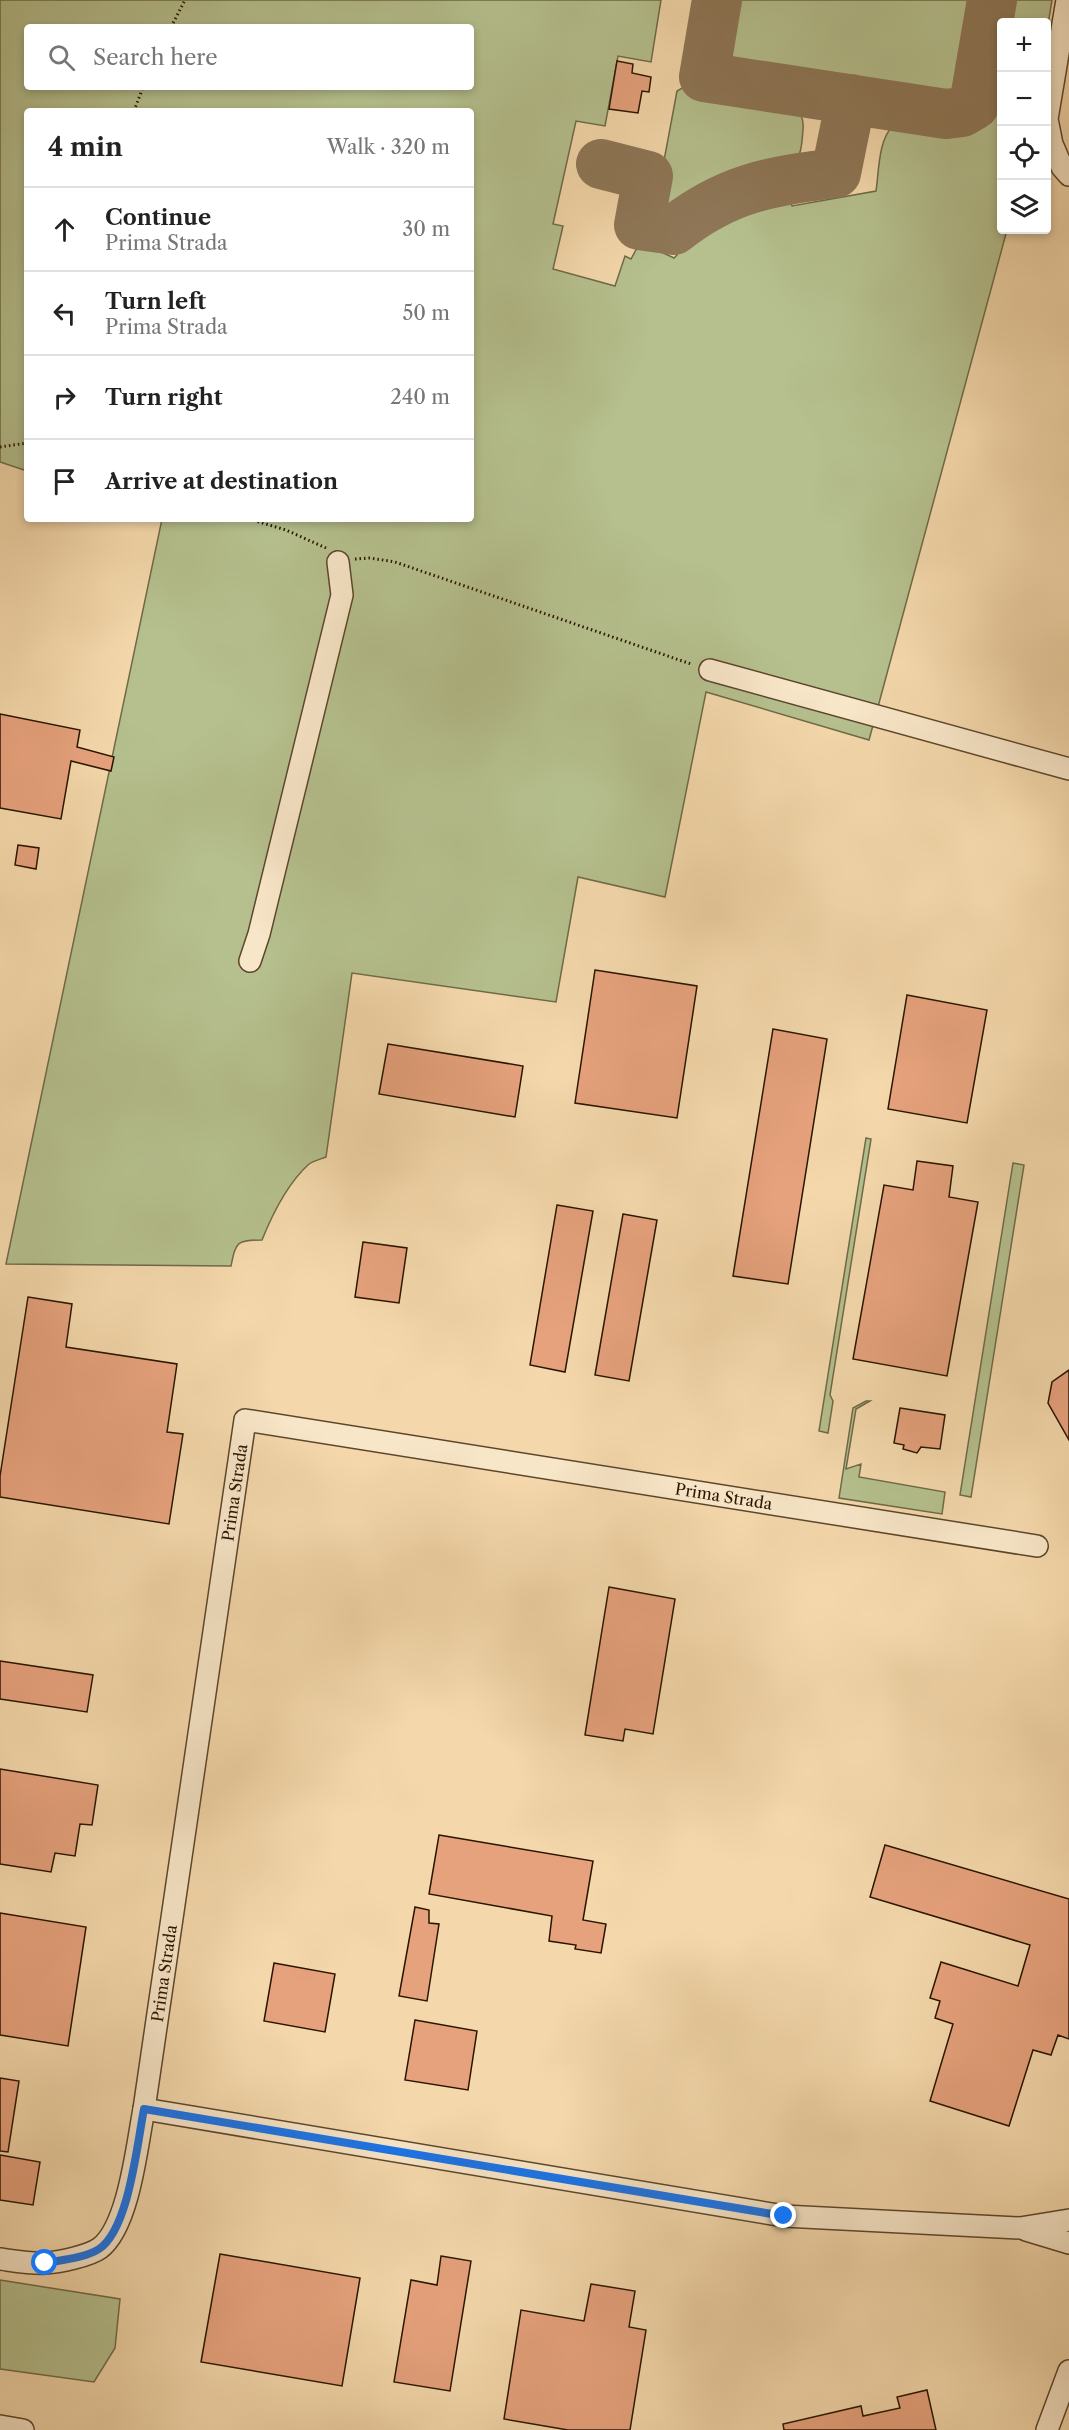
<!DOCTYPE html>
<html lang="en">
<head>
<meta charset="utf-8">
<style>
  body { margin:0; font-family:"Libre Caslon Text",serif; background:#f6f6f6; color:#222 }
  .controls { position:absolute; right:18px; top:18px; display:grid; overflow:hidden; border-radius:6px; box-shadow:0 3px 9px #0003 }
  .controls button { width:54px; height:54px; display:grid; place-items:center; padding:0; border:0; border-bottom:2px solid #e0e0e0; background:#fff; color:#222; font:30px sans-serif }
  .stop { position:absolute; width:18px; height:18px; margin:-14px; border:4px solid #1a73e8; border-radius:50%; background:#fff }
  .stop.end { background:#1a73e8; border-color:#fff; box-shadow:0 2px 6px #0008 }
  .list { margin:0; padding:0; list-style:none }
  h2 { display:flex; justify-content:space-between; align-items:center; height:78px; margin:0; padding:0 24px; font-size:26px }
  h2 small { font-size:20px; font-weight:400; color:#767676 }
  .list li { display:grid; grid-template-columns:39px 1fr auto; gap:18px; align-items:center; box-sizing:border-box; height:84px; padding:0 24px; border-top:2px solid #e0e0e0 }
  .list b { display:block; font-size:22px; white-space:nowrap }
  .list p { margin:0; font-size:20px; white-space:nowrap; color:#767676 }
  .list em { font-size:20px; font-style:normal; color:#767676 }
  .icon { flex:none; width:33px; height:33px; fill:none; stroke:currentColor; stroke-width:2; stroke-linecap:round; stroke-linejoin:round }
  .map { position:relative; flex:none; width:1069px; height:2430px; overflow:hidden }
  .search { position:absolute; background:#fff; box-shadow:0 3px 9px #0003; left:24px; top:24px; width:450px; height:66px; display:flex; align-items:center; gap:15px; box-sizing:border-box; padding:0 21px; border-radius:6px; color:#767676; font-size:22px }
  .panel { position:absolute; background:#fff; box-shadow:0 3px 9px #0003; left:24px; top:108px; width:450px; height:414px; border-radius:6px }
  .map>svg:first-child { display:block }
</style>
</head>
<body>
<div class="map">
<svg width="1069" height="2430" viewBox="0 0 1069 2430">
  <rect width="100%" height="100%" fill="#f4d8ab"/>
  <filter id="stains"><feTurbulence type="fractalNoise" baseFrequency=".00333" numOctaves="4"/><feColorMatrix values="0 0 0 0 .2 0 0 0 0 .09 0 0 0 0 .02 0 0 0 .5 -.17"/></filter>
  <radialGradient id="worn" r=".72"><stop offset=".6" stop-color="#630" stop-opacity="0"/><stop offset="1" stop-color="#630" stop-opacity=".3"/></radialGradient>
  <path fill="#b5c08e" stroke="#6f6a47" stroke-width="1.5" fill-rule="evenodd" d="M0,0H661L651,62L618,56L605,126L576,121L553,224L563,226L553,269L615,286L625,256L631,259L637,248C651,246 661,252 674,258L677,255L676,251L700,234L702,221C729,208 755,200 784,194L788,195L792,206L876,191C879,172 878,140 893,126C931,119 959,151 987,106L1001,23L1002,230H1007L869,740L706,692L665,897L578,877L556,1002L352,973L326,1157C321,1159 313,1161 309,1164C288,1183 272,1215 262,1240C236,1240 236,1242 231,1266L6,1264L162,519H471V111H27V471L0,462ZM27,27H471V87H27Z
    M732,0H977L960,99L955,104L948,105L729,67L722,59Z
    M1006,0H1052L1047,31L1046,22H1002Z
    M684,87L789,105C800,110 804,117 803,130C802,139 802,155 795,161C785,171 742,173 725,180C714,184 679,207 672,207C665,207 662,203 657,198L677,91Z
    M866,1138L871,1139L830,1395L833,1401L828,1433L819,1431Z
    M1013,1163L1024,1165L971,1497L960,1495Z
    M866,1401H870L856,1409L846,1469L861,1464L859,1477L945,1492L942,1514L839,1498L853,1408Z
    M0,2280L120,2299L115,2348L94,2382L0,2369Z"/>
  <g fill="none" stroke-linecap="round" stroke-linejoin="round">
    <path stroke="#8e7656" stroke-width="50" d="M717,0L704,77L946,114L962,112L974,105L992,0
      M601,164L648,176L639,225L674,230C727,188 771,181 836,173L851,99"/>
  </g>
  <path fill="#e6a27d" stroke="#291500" stroke-width="1.5" d="M617,61L633,64L632,73L651,77L649,92L642,91L638,113L609,109Z
    M0,714L80,730L77,747L114,757L111,771L71,761L61,819L0,808Z
    M18,845L39,848L36,869L15,865Z
    M595,970L697,986L677,1118L575,1103Z
    M907,995L987,1010L967,1123L888,1109Z
    M773,1029L827,1039L788,1284L733,1276Z
    M388,1044L523,1066L515,1117L379,1094Z
    M917,1161L953,1166L949,1197L978,1202L947,1376L853,1359L884,1185L913,1190Z
    M557,1205L593,1211L565,1372L530,1365Z
    M623,1214L657,1220L629,1381L595,1375Z
    M363,1242L407,1248L399,1303L355,1297Z
    M28,1297L72,1304L66,1347L177,1364L167,1432L183,1434L169,1524L0,1497V1476Z
    M1069,1370V1440L1048,1403L1052,1382Z
    M900,1408L945,1415L940,1449L921,1447L917,1453L903,1449L904,1445L894,1443Z
    M609,1587L675,1599L653,1734L625,1729L623,1741L585,1735Z
    M0,1661L93,1675L87,1712L0,1699Z
    M0,1769L98,1785L92,1825L80,1824L75,1856L55,1853L51,1872L0,1864Z
    M439,1835L593,1861L583,1920L606,1924L601,1953L575,1949L576,1945L549,1941L552,1916L429,1894Z
    M885,1845L1069,1899V2039L1058,2035L1051,2055L1033,2050L1009,2126L930,2101L953,2024L935,2018L940,2001L930,1998L941,1962L1018,1986L1030,1945L870,1897Z
    M415,1907L429,1910V1923L439,1924L427,2001L399,1996Z
    M0,1913L86,1927L68,2046L0,2035Z
    M274,1963L335,1974L325,2032L264,2021Z
    M415,2020L477,2031L468,2090L405,2080Z
    M0,2078L19,2081L8,2152L0,2151Z
    M0,2155L40,2162L33,2205L0,2200Z
    M220,2254L360,2278L342,2386L201,2362Z
    M441,2256L471,2261L450,2391L394,2382L411,2280L437,2285Z
    M591,2284L635,2291L629,2327L646,2330L630,2430H568L504,2419L521,2310L584,2321Z
    M927,2390L936,2430H784L783,2424L861,2406L863,2416L900,2408L897,2397Z"/>
  <g fill="none" stroke-linecap="round" stroke-linejoin="round">
    <g stroke="#5c462b" stroke-width="24">
      <g id="minor">
        <path d="M1067,0L1047,119L1052,144L1062,167L1069,175"/>
        <path d="M710,670L1069,769"/>
        <path d="M250,961L259,934L342,595L338,562"/>
        <path d="M144,2109L784,2216L1020,2228L1069,2220"/>
        <path d="M1026,2230L1069,2243"/>
        <path id="s1" d="M0,2259C15,2261 32,2264 46,2263C60,2262 89,2256 100,2248C129,2226 137,2145 144,2109L245,1420L1037,1546"/>
        <path d="M0,2426L23,2430"/>
        <path d="M1047,2430L1069,2371"/>
      </g>
    </g>
    <path stroke="#291500" stroke-width="3" stroke-dasharray="1.5 3" stroke-linecap="butt" d="M171,27L185,0
      M134,111L143,87
      M27,412V427
      M0,447L27,443
      M249,519L286,530L326,548
      M355,559L370,558L395,562L691,664"/>
    <use href="#minor" stroke="#f8e6c8" stroke-width="21"/>
  </g>
  <g fill="none" stroke-linecap="round" stroke-linejoin="round">
    <path stroke="#1a73e8" stroke-width="8" d="M45,2263C61,2260 85,2258 99,2249C129,2229 137,2144 144,2109L784,2216"/>
  </g>
  <g text-anchor="middle" stroke-width="4.5" stroke-linejoin="round" paint-order="stroke">
    <g font-size="16" fill="#291500" stroke="#f8e6c8">
      <text dy="6" stroke="none"><textPath href="#s1" startOffset="874">Prima Strada</textPath></text>
      <text dy="6" stroke="none"><textPath href="#s1" startOffset="1432">Prima Strada</textPath></text>
      <text dy="6" stroke="none"><textPath href="#s1" startOffset="388">Prima Strada</textPath></text>
    </g>
  </g>
  <rect width="100%" height="100%" filter="url(#stains)"/>
  <rect width="100%" height="100%" fill="url(#worn)"/>
</svg>
<div class="controls">
<button>+</button>
<button>−</button>
<button><svg class="icon" aria-label="locate" viewBox="0 0 24 24"><circle cx="12" cy="12" r="6"/><path d="M12 2v4M12 18v4M2 12h4M18 12h4"/></svg></button>
<button><svg class="icon" aria-label="layers" viewBox="0 0 24 24"><path d="M12 4l9 5-9 5-9-5zM3 14l9 5 9-5"/></svg></button>
</div>
<div class="stop" style="left:45px;top:2263px"></div>
<div class="stop end" style="left:784px;top:2216px"></div>
<div class="search"><svg class="icon" aria-label="search" viewBox="0 0 24 24"><circle cx="10" cy="10" r="6"/><path d="M15 15l6 6"/></svg>Search here</div>
<section class="panel">
<h2>4 min<small>Walk · 320 m</small></h2>
<ul class="list">
<li><svg class="icon" aria-label="ahead" viewBox="0 0 24 24"><path d="M12 20V5M6 11l6-6 6 6"/></svg><div><b>Continue</b><p>Prima Strada</p></div><em>30 m</em></li>
<li><svg class="icon" aria-label="left" viewBox="0 0 24 24"><path d="M17 20v-9H6M10 6l-5 5 5 5"/></svg><div><b>Turn left</b><p>Prima Strada</p></div><em>50 m</em></li>
<li><svg class="icon" aria-label="right" viewBox="0 0 24 24"><path d="M7 20v-9h11M14 6l5 5-5 5"/></svg><div><b>Turn right</b></div><em>240 m</em></li>
<li><svg class="icon" aria-label="arrive" viewBox="0 0 24 24"><path d="M6 21V4h12l-3 4 3 4H6"/></svg><div><b>Arrive at destination</b></div></li>
</ul>
</section>
</div>
</body>
</html>
